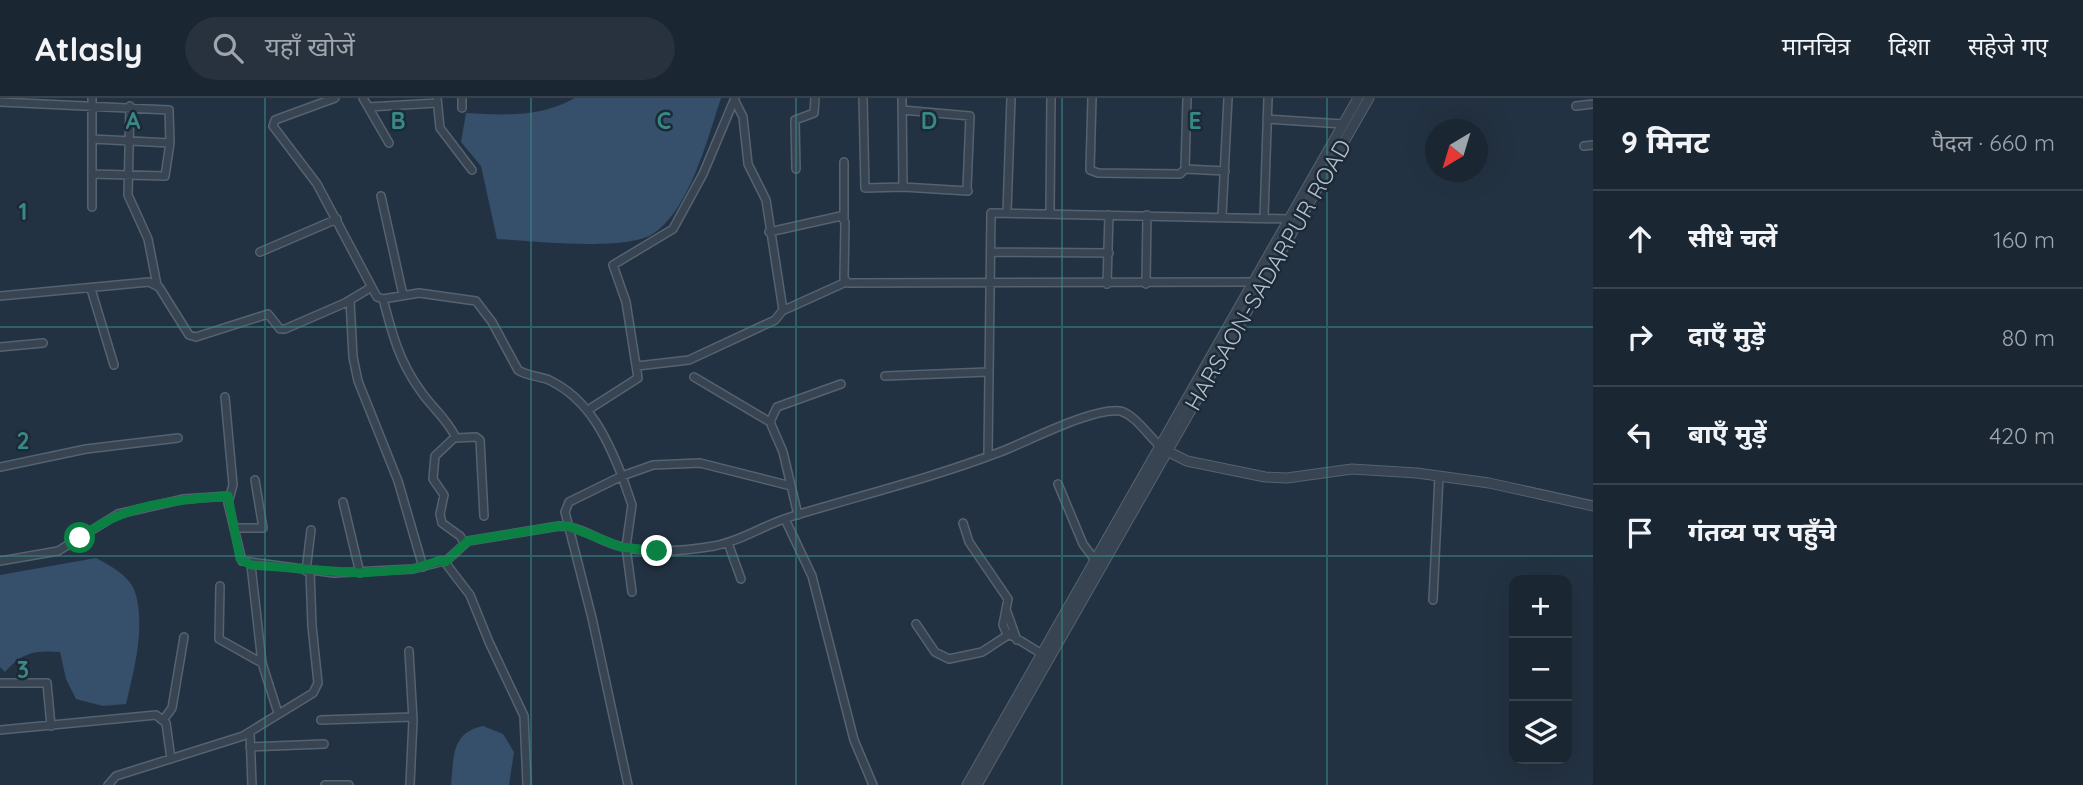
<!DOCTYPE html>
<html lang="hi">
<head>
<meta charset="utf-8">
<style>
  body { margin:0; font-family:Quicksand,"Noto Sans Devanagari",sans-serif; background:#27323e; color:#f1f3f6 }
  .controls { position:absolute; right:21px; bottom:21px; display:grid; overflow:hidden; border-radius:14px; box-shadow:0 7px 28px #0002 }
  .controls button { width:63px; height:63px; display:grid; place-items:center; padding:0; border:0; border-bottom:2px solid #38434d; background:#1a2632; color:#f1f3f6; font:35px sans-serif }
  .compass { position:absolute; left:1425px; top:21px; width:63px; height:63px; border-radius:50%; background:#1a2632; box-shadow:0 7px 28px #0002; rotate:218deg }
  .stop { position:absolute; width:21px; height:21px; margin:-16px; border:5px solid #0b8043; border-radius:50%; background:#fff }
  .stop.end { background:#0b8043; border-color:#fff; box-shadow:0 2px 7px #0008 }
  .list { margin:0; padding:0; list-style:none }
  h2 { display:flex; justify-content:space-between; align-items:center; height:91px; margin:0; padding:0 28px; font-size:30px }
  h2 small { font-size:23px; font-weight:400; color:#9fa5ac }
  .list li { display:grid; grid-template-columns:46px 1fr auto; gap:21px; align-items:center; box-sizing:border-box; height:98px; padding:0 28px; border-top:2px solid #38434d }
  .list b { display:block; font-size:26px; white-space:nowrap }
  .list em { font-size:23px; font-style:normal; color:#9fa5ac }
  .icon { flex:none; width:38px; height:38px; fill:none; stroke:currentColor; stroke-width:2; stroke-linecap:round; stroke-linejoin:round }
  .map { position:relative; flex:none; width:1593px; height:687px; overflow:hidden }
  header { display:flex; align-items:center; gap:42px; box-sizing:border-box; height:98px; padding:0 35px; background:#1a2632; border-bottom:2px solid #38434d }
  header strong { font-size:33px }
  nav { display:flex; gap:38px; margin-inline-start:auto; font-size:24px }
  .search { width:490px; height:63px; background:#27323e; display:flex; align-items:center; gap:18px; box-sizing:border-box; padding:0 24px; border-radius:38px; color:#9fa5ac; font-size:26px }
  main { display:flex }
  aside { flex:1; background:#1a2632 }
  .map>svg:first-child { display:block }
</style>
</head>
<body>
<header>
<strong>Atlasly</strong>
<div class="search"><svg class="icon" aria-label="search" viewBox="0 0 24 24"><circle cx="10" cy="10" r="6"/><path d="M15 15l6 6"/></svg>यहाँ खोजें</div>
<nav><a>मानचित्र</a><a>दिशा</a><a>सहेजे गए</a></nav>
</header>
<main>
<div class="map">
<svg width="1593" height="687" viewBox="0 0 1593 687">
  <rect width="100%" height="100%" fill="#233242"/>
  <path fill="#364f6a" d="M575,0H721C708,39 689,115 651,137C622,153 532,143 497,141L481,68L461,44L466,15C505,17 539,20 575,0Z
    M96,460C111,468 132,479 136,497C145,532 134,572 126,606L103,608L76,601L66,581L60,554C34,552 22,555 5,574L0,569V477Z
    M483,628L503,636L514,654L509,687H451C454,658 451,635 483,628Z"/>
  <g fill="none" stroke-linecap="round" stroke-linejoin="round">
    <g stroke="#55626f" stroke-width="10">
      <path id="minor" d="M335,0L275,22L273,28L317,86L377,199L383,201L419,195L476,203L492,224L518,272C527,278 539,278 549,282C589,301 607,340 622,378L653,367L700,365L791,388
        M363,0L389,45
        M437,0L440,30L472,72
        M462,0V10
        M863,0L865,90L903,89L968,93
        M902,0L903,89
        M1092,0L1090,72L1098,75L1180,76L1185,71L1187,0
        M0,4L169,12L170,45L165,78L92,76
        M130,8L128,97L148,141L157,187
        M1576,8L1593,6
        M368,9L437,5
        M902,12L970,18L967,90
        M1267,21L1343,26
        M92,41L170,45
        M1584,48L1593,47
        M796,71L795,22L814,15L815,0
        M1185,71L1225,73
        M381,98L403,197
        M92,109V0
        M1007,114L1011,0
        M1050,115L1051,0
        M1222,118L1228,0
        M844,120V64
        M1264,120L1268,0
        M769,134L841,118L845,124L844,180L848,185L1255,184
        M260,154L337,121
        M992,154L1109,155
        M1107,186L1109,117
        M1146,186L1147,117
        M91,191L114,267
        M0,198L149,184L159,189L189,237L196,239L268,216L280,231H285L345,205L370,190
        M383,201C392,235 399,263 420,292C431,309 447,320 456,340L476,339L480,342L484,418
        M350,202L353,259L358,283L398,383L423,469
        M782,213L846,184
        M0,249L43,245
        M637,268L689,262L775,222L783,212L766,102L748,66L743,19L735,3
        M885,278L988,274
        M694,279L770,324L783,354L798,417
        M225,299L233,387L228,405L242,463L334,475L413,471L444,463L470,497L489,544L524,618L527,687
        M588,312L638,280L626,204L613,167L673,131L703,76L735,0
        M770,324L777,309L841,286
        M455,339L435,358L433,381L444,397L440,416L442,425L460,438L464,444
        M988,358L991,115L1290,121
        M0,369L86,351L178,340
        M1058,386L1083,446L1095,462
        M343,404L360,475
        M785,421L812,478L854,642L873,687
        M963,425L969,444L1008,501L1003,527L1006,534L1042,556
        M234,430H263L255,382
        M728,445L741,481
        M0,463L58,453L118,416L184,401L228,398
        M445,464L468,443L559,428C581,428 599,443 619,448C648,456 684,453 714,448C742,443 765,426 793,418C862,397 932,380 1000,354C1027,344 1093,309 1120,313C1134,316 1149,338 1159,347
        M251,467L262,565L278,615
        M306,473L311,432
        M220,488L219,541L262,565
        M1433,502L1439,378
        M1007,514L1017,542
        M916,526L935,554L949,561L982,554L1008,537
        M409,553L413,622L410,687
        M0,585H47L51,628
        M164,621L172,610L184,539
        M321,622L413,619
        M0,632L156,617L166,625L171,661
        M250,634L252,687
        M250,649L324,646
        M108,687L116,678L243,638L313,595L318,585L312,528L310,473
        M325,687H349
        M628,687L592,520L565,414L569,404L622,378L632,407L626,449L632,494"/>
    </g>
    <g stroke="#55626f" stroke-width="11">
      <path id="tertiary" d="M1163,351L1187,363L1265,379L1287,380L1352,371L1417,375L1489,385L1593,408
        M967,687L1358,0
        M977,687L1369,0"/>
    </g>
    <use href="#minor" stroke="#384452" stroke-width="7"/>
    <use href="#tertiary" stroke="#384452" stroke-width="9"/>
  </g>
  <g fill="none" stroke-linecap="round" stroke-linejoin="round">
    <path stroke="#0b8043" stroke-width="9" d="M80,440C123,406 174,402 228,398L240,461L251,467L360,475L413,471L441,462L445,464L468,443L559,428H568L621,449L657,453"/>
  </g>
  <path fill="none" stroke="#388886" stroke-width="2" stroke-opacity="0.55" d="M265,0V687M531,0V687M796,0V687M1062,0V687M1327,0V687M0,229H1593M0,458H1593"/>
  <g text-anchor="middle" stroke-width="5" stroke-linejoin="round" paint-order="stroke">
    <g font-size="23" fill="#b4bfcc" stroke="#1c2937">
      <text transform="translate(1268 177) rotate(-60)" y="8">HARSAON-SADARPUR ROAD</text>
    </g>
  </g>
  <g font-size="23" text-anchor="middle" font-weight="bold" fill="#388886" stroke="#1c2937" stroke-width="5" stroke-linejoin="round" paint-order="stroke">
    <text x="133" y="31">A</text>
    <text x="398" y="31">B</text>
    <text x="664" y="31">C</text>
    <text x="929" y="31">D</text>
    <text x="1195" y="31">E</text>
    <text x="23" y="122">1</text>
    <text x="23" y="351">2</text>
    <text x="23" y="580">3</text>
  </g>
</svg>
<div class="controls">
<button>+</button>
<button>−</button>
<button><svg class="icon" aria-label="layers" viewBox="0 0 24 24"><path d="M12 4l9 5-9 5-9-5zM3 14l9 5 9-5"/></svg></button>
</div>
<svg class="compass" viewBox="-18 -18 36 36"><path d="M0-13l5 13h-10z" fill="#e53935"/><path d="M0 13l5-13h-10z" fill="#9fa5ac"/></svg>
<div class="stop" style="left:80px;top:440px"></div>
<div class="stop end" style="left:657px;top:453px"></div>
</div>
<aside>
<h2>9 मिनट<small>पैदल · 660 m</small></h2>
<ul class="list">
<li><svg class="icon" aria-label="ahead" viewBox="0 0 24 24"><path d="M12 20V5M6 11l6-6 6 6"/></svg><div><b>सीधे चलें</b></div><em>160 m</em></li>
<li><svg class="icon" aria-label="right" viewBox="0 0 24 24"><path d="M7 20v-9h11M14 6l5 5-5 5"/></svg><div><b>दाएँ मुड़ें</b></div><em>80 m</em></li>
<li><svg class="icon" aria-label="left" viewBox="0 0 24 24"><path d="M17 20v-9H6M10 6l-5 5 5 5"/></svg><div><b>बाएँ मुड़ें</b></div><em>420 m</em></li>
<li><svg class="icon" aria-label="arrive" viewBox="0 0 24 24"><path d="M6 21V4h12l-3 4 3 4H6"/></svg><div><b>गंतव्य पर पहुँचे</b></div></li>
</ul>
</aside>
</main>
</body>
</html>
